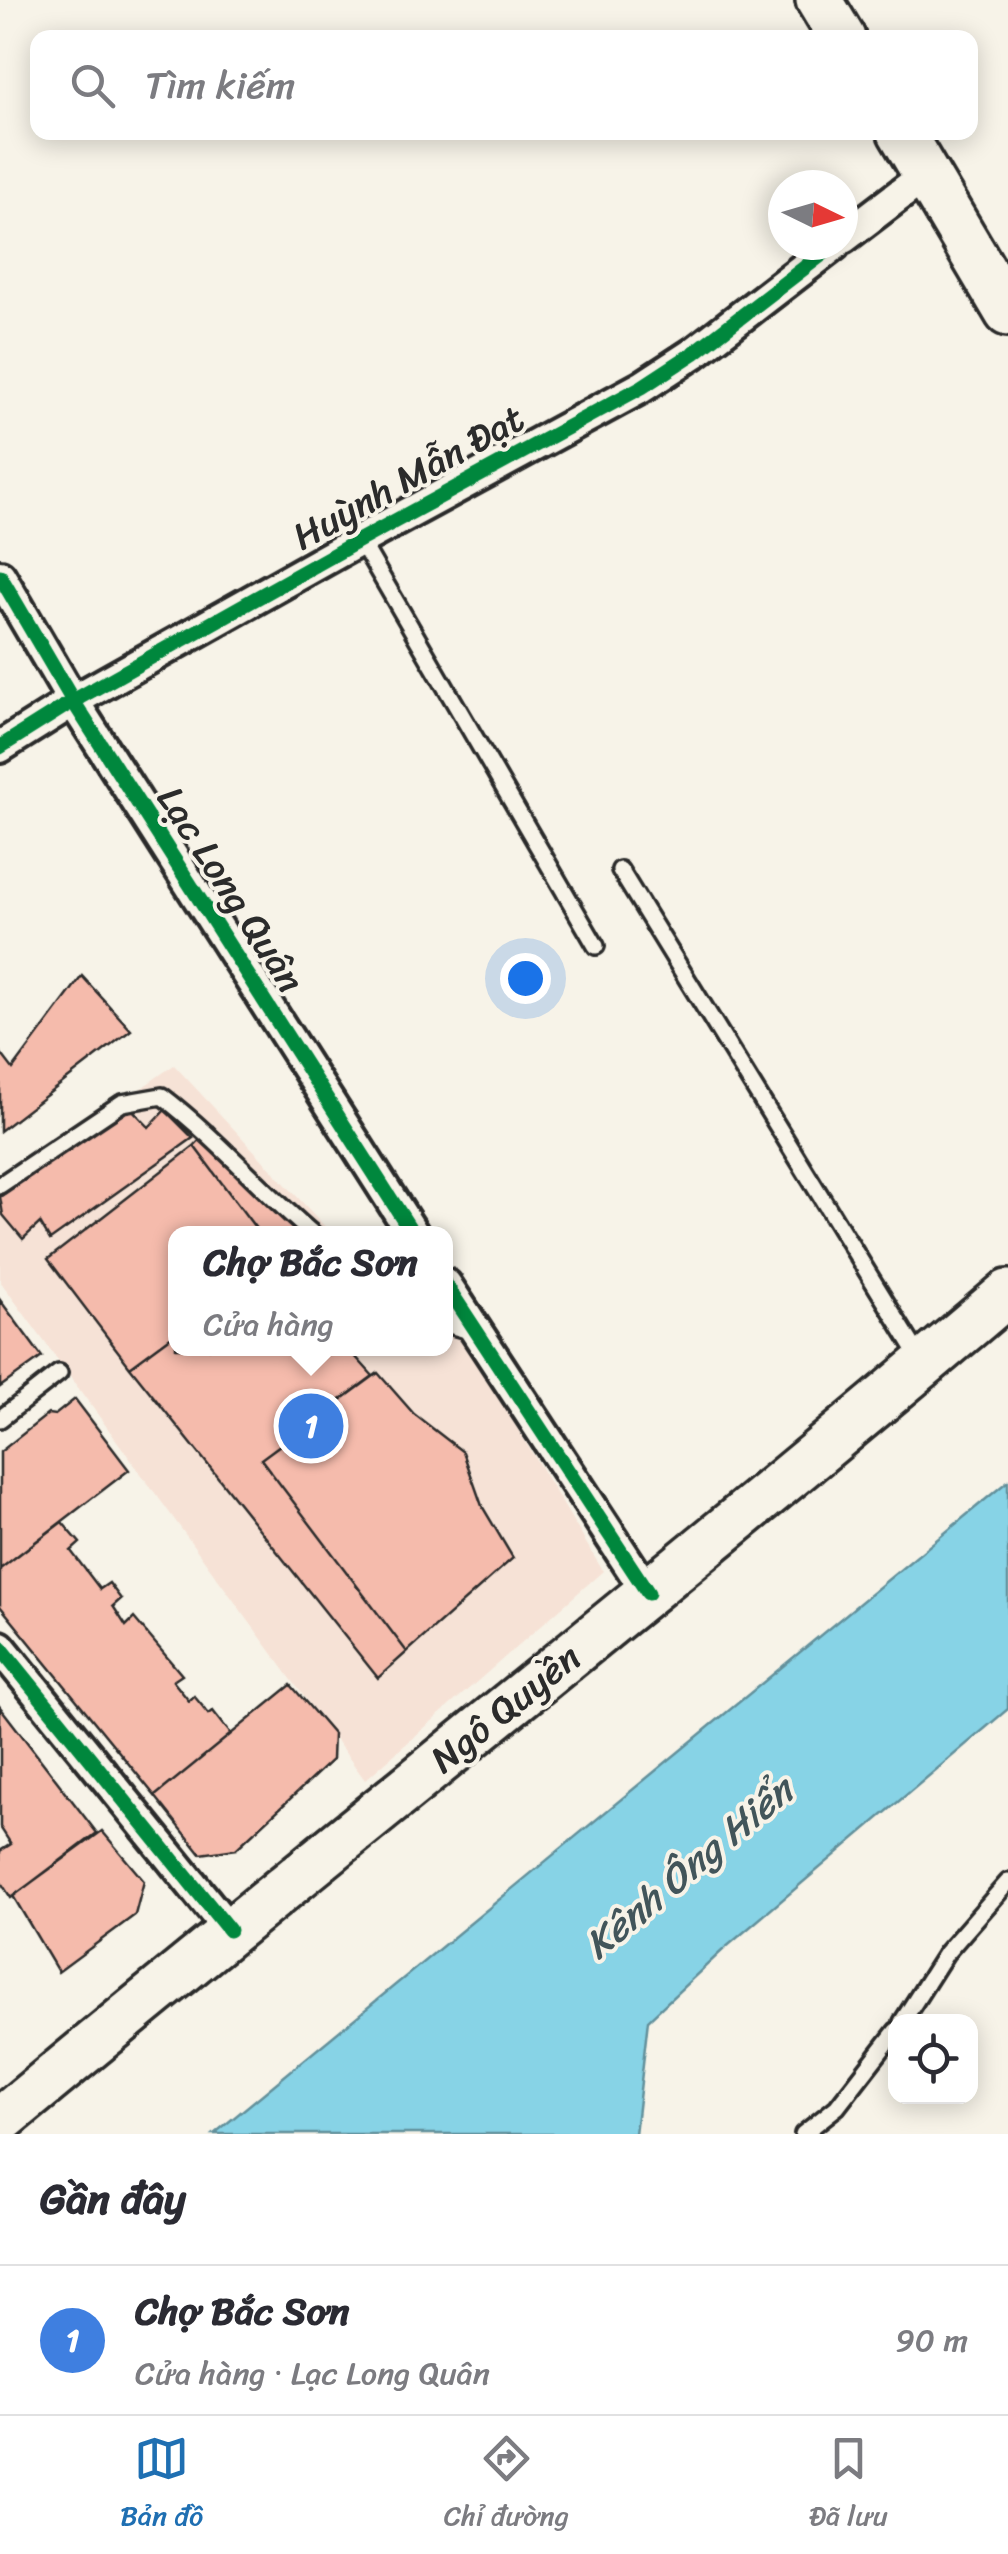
<!DOCTYPE html>
<html lang="vi">
<head>
<meta charset="utf-8">
<style>
  body { margin:0; font-family:Sriracha,sans-serif; background:#f2f2f3; color:#2b2b33 }
  .controls { position:absolute; right:30px; bottom:30px; display:grid; overflow:hidden; border-radius:20px; box-shadow:0 5px 25px #0003 }
  .controls button { width:90px; height:90px; display:grid; place-items:center; padding:0; border:0; border-bottom:2px solid #e1e1e2; background:#fff; color:#2b2b33; font:50px sans-serif }
  .compass { position:absolute; left:768px; top:170px; width:90px; height:90px; border-radius:50%; background:#fff; box-shadow:0 5px 25px #0003; rotate:95deg }
  .you { position:absolute; left:525px; top:978px; width:35px; height:35px; margin:-25px; border:8px solid #fff; border-radius:50%; background:#1a73e8; box-shadow:0 0 0 15px #1a73e833 }
  .badge { display:grid; place-items:center; width:65px; height:65px; border-radius:50%; background:#1f6fb2; color:#fff; font-size:32px; font-weight:700 }
  .pin { position:absolute; translate:-50% -50%; border:5px solid #fff; box-shadow:0 2px 10px #0006 }
  .popup { position:absolute; left:168px; top:1226px; width:285px; height:130px; box-sizing:border-box; display:grid; place-content:center; border-radius:20px; background:#fff; filter:drop-shadow(0 2px 8px #0005); font-size:32px; white-space:nowrap; color:#7c7c81 }
  .popup b { font-size:38px; color:#2b2b33 }
  .popup::after { content:''; position:absolute; left:50%; top:100%; margin-left:-20px; border:20px solid transparent; border-top-color:#fff }
  .list { margin:0; padding:0; list-style:none }
  h2 { display:flex; justify-content:space-between; align-items:center; height:130px; margin:0; padding:0 40px; font-size:42px }
  h2 small { font-size:32px; font-weight:400; color:#7c7c81 }
  .list li { display:grid; grid-template-columns:65px 1fr auto; gap:30px; align-items:center; box-sizing:border-box; height:150px; padding:0 40px; border-top:2px solid #e1e1e2 }
  .list b { display:block; font-size:38px; white-space:nowrap }
  .list p { margin:0; font-size:32px; white-space:nowrap; color:#7c7c81 }
  .list em { font-size:32px; font-style:normal; color:#7c7c81 }
  .icon { flex:none; width:55px; height:55px; fill:none; stroke:currentColor; stroke-width:2; stroke-linecap:round; stroke-linejoin:round }
  .map { position:relative; flex:none; width:1008px; height:2134px; overflow:hidden }
  .search { position:absolute; background:#fff; box-shadow:0 5px 25px #0003; left:30px; right:30px; top:30px; height:110px; display:flex; align-items:center; gap:25px; box-sizing:border-box; padding:0 35px; border-radius:20px; color:#7c7c81; font-size:38px }
  .sheet { height:280px; background:#fff }
  nav { display:flex; justify-content:space-around; align-items:center; box-sizing:border-box; height:140px; border-top:2px solid #e1e1e2; background:#fff; font-size:28px; color:#7c7c81 }
  nav a { display:grid; justify-items:center; gap:5px }
  nav .on { color:#1f6fb2 }
  .map>svg:first-child { display:block }
</style>
</head>
<body>
<div class="map">
<svg width="1008" height="2134" viewBox="0 0 1008 2134">
  <rect width="100%" height="100%" fill="#f7f3e8"/>
  <filter id="ink" filterUnits="userSpaceOnUse"><feTurbulence type="fractalNoise" baseFrequency=".01" numOctaves="2"/><feDisplacementMap in="SourceGraphic" scale="20" xChannelSelector="R" yChannelSelector="G"/><feConvolveMatrix kernelMatrix="1 2 1 2 8 2 1 2 1" color-interpolation-filters="sRGB"/></filter>
  <g filter="url(#ink)">
    <path fill="#f6e2d6" d="M174,1065L331,1233L176,1234V1348H446V1310L603,1571L365,1780L0,1281V1188Z"/>
    <path fill="#87d3e6" stroke="#62909b" stroke-width="2.5" d="M1008,1481V1709L724,1949L648,2020L635,2134H214Z"/>
    <path fill="#f5bbac" stroke="#2b2b2b" stroke-width="2.5" d="M82,976L131,1030L0,1131V1052L13,1069Z
      M124,1101L149,1127L165,1110L193,1138L50,1240L40,1223L23,1239L3,1215L0,1197Z
      M213,1126L312,1234H260L194,1146Z
      M194,1146L260,1234H176V1333L130,1367L48,1259Z
      M0,1300L42,1357L0,1387Z
      M176,1333V1348H364L354,1355L373,1376L261,1459L407,1652L378,1678L130,1367Z
      M378,1373L414,1414L463,1452L482,1506L513,1558L407,1652L261,1459Z
      M75,1399L129,1470L0,1569V1452L48,1414L55,1415Z
      M62,1522L80,1543L71,1551L100,1589L109,1583L121,1599L113,1606L126,1626L134,1618L182,1675L173,1681L189,1701L194,1696L209,1714L213,1711L231,1734L155,1796L0,1606V1569Z
      M291,1685L333,1734L332,1760L236,1849L201,1854L155,1796Z
      M0,1707L97,1833L11,1898L0,1881V1851L11,1844L0,1827Z
      M102,1831L144,1881L135,1915L58,1972L13,1896Z"/>
    <g fill="none" stroke-linecap="round" stroke-linejoin="round">
      <g stroke="#2b2b2b" stroke-width="22">
        <path id="lane" d="M360,540L596,946
          M620,870L922,1361
          M0,1185L122,1103L162,1096C217,1138 261,1190 313,1234
          M446,1324L473,1332
          M0,1419L59,1373
          M902,2022L946,1953L1008,1882
          M803,2134L837,2107L896,2031"/>
      </g>
      <g stroke="#2b2b2b" stroke-width="38">
        <path id="street" d="M843,238L927,174
          M0,576L73,701L413,1234
          M0,747L73,701L360,540L642,387L694,353L834,245
          M446,1285L648,1593
          M0,1647L229,1930"/>
      </g>
      <g stroke="#2b2b2b" stroke-width="52">
        <path id="secondary" d="M819,0L842,38
          M901,132L1008,313
          M0,2121C334,1843 677,1575 1008,1293"/>
      </g>
      <use href="#lane" stroke="#f7f3e8" stroke-width="15"/>
      <use href="#street" stroke="#f7f3e8" stroke-width="30"/>
      <use href="#secondary" stroke="#f7f3e8" stroke-width="45"/>
      <g stroke="#f7f3e8" stroke-width="21">
        <path id="cycleway" d="M0,576L73,701L413,1234
          M0,747L73,701L360,540L642,387L694,353L834,245
          M446,1285L648,1593
          M0,1647L229,1930"/>
      </g>
      <use href="#cycleway" stroke="#00873e" stroke-width="15"/>
    </g>
  </g>
  <g text-anchor="middle" stroke-width="8" stroke-linejoin="round" paint-order="stroke">
    <g font-size="38" fill="#2b2b2b" stroke="#f7f3e8">
      <text transform="translate(408 477) rotate(-29)" y="13">Huỳnh Mẫn Đạt</text>
      <text transform="translate(231 889) rotate(57)" y="13">Lạc Long Quân</text>
      <text transform="translate(505 1708) rotate(-39)" y="13">Ngô Quyền</text>
    </g>
    <g font-size="40" font-style="italic" fill="#42555a" stroke="#f7f3e8">
      <text transform="translate(688 1867) rotate(-40)" y="14">Kênh Ông Hiển</text>
    </g>
  </g>
</svg>
<div class="controls">
<button><svg class="icon" aria-label="locate" viewBox="0 0 24 24"><circle cx="12" cy="12" r="6"/><path d="M12 2v4M12 18v4M2 12h4M18 12h4"/></svg></button>
</div>
<svg class="compass" viewBox="-18 -18 36 36"><path d="M0-13l5 13h-10z" fill="#e53935"/><path d="M0 13l5-13h-10z" fill="#7c7c81"/></svg>
<div class="you"></div>
<div class="pin badge" style="left:311px;top:1426px;background:#3f7fe0">1</div>
<div class="popup"><b>Chợ Bắc Sơn</b>Cửa hàng</div>
<div class="search"><svg class="icon" aria-label="search" viewBox="0 0 24 24"><circle cx="10" cy="10" r="6"/><path d="M15 15l6 6"/></svg>Tìm kiếm</div>
</div>
<section class="sheet">
<h2>Gần đây<small></small></h2>
<ul class="list">
<li><span class="badge" style="background:#3f7fe0">1</span><div><b>Chợ Bắc Sơn</b><p>Cửa hàng · Lạc Long Quân</p></div><em>90 m</em></li>
</ul>
</section>
<nav>
<a class="on"><svg class="icon" aria-label="map" viewBox="0 0 24 24"><path d="M3 6l6-2 6 2 6-2v14l-6 2-6-2-6 2zM9 4v14M15 6v14"/></svg>Bản đồ</a>
<a><svg class="icon" aria-label="directions" viewBox="0 0 24 24"><path d="M12 3l9 9-9 9-9-9zM9 14v-3h6M13 9l2 2-2 2"/></svg>Chỉ đường</a>
<a><svg class="icon" aria-label="saved" viewBox="0 0 24 24"><path d="M7 4h10v16l-5-4-5 4z"/></svg>Đã lưu</a>
</nav>
</body>
</html>
